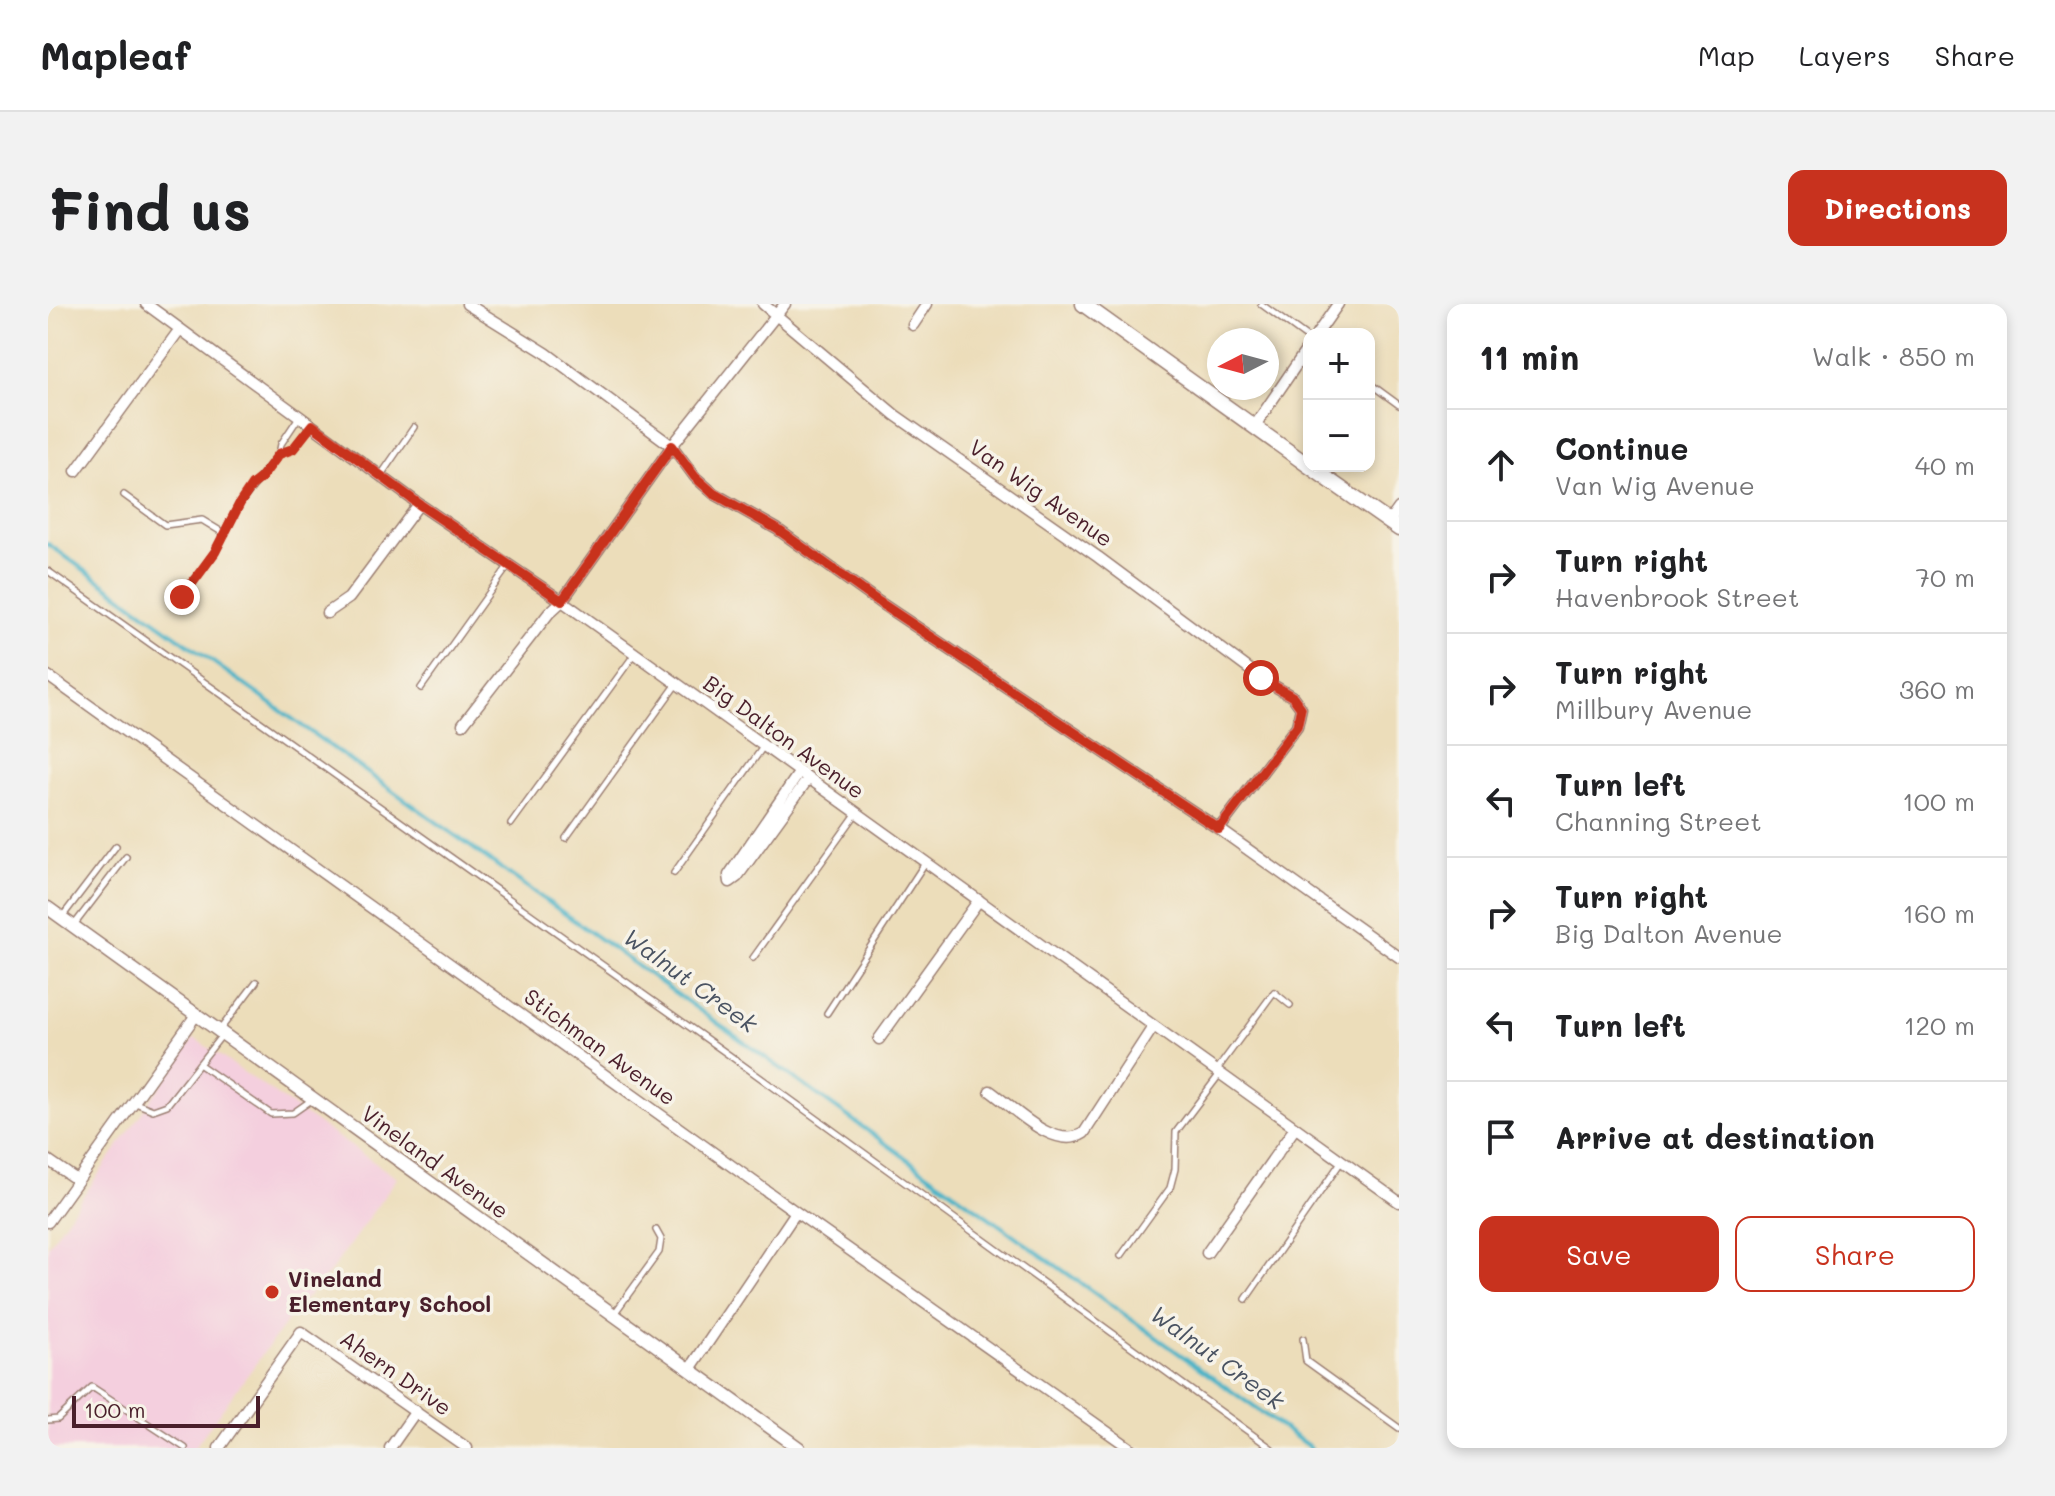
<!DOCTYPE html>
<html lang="en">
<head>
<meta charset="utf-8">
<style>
  body { margin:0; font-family:Mali,sans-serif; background:#f2f2f2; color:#202124 }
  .controls { position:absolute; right:24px; top:24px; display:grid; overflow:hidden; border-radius:16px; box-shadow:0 4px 12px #0003 }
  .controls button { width:72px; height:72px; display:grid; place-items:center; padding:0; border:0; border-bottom:2px solid #e0e0e0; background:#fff; color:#202124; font:40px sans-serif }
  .compass { position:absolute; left:1159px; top:24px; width:72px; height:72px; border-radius:50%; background:#fff; box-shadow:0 4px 12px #0003; rotate:264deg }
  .scale { position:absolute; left:24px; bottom:20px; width:188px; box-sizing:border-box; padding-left:8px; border:4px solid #4a1f2b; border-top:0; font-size:22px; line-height:28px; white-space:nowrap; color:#4a1f2b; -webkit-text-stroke:6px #f7f3e8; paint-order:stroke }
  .stop { position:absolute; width:24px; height:24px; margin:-18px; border:6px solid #c8321e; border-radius:50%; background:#fff }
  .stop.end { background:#c8321e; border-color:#fff; box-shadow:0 2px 8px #0008 }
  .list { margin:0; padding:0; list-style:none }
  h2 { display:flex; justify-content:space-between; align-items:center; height:104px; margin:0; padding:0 32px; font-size:34px }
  h2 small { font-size:26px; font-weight:400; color:#757577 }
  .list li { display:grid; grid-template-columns:52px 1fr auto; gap:24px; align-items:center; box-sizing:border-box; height:112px; padding:0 32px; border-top:2px solid #e0e0e0 }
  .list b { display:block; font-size:30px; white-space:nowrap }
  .list p { margin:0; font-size:26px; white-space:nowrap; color:#757577 }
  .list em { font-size:26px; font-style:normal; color:#757577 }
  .actions { display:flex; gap:16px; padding:24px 32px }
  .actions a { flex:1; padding:18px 0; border:2px solid #c8321e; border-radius:16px; text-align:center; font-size:28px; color:#c8321e }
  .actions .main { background:#c8321e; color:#fff }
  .icon { flex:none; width:44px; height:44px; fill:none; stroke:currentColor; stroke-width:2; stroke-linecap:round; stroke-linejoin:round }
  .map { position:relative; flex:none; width:1351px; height:1144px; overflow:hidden; border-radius:16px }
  header { display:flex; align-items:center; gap:48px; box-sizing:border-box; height:112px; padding:0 40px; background:#fff; border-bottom:2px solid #e0e0e0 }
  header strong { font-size:38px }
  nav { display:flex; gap:44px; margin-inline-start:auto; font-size:28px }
  .intro { display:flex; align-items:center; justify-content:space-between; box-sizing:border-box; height:192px; padding:0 48px }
  h1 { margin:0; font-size:56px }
  .button { padding:20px 36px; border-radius:16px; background:#c8321e; color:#fff; font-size:28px; font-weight:700 }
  main { display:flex; gap:48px; padding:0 48px }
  aside { flex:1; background:#fff; border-radius:16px; box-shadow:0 4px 12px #0003 }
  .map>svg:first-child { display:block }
</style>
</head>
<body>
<header>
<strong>Mapleaf</strong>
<nav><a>Map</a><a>Layers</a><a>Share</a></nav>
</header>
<div class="intro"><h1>Find us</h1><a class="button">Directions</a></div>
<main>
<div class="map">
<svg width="1351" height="1144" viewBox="0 0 1351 1144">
  <rect width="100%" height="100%" fill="#f7f3e8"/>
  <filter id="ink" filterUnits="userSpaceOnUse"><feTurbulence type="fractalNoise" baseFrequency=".0125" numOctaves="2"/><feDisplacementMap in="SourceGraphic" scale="16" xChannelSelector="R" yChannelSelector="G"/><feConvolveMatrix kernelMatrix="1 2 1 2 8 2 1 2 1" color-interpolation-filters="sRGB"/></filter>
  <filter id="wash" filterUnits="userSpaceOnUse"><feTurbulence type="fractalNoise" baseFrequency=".006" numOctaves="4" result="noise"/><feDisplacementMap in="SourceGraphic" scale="32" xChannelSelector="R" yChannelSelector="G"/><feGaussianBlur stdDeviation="1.8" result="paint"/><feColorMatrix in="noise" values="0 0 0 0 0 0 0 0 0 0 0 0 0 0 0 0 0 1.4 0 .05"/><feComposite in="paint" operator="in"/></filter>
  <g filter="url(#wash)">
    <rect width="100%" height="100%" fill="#ecddba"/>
    <path fill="#f4cfde" d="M146,734L349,874L283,967L247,1006L146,1144H0V942Z"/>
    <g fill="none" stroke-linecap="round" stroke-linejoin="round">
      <path stroke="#49b3c7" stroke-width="4" d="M0,240L1263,1144"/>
    </g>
  </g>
  <g filter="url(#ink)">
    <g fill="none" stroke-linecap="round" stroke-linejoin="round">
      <g stroke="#9b7e72" stroke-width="8">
        <path id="service" d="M1213,0L1261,35
          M1321,79L1351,101
          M232,149L245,145L262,123
          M333,171L366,123
          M76,191L117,221L154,216L177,230
          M0,267L681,751L1223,1144
          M134,293L167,248L192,199L231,150L233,140L251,113
          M373,384L461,261
          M463,520L586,351
          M518,534L628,381
          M626,569L715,443
          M14,613L68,542
          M26,621L78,553
          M705,654L808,510
          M779,709L877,559
          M171,727L208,678
          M151,760L223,810L245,809L265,795
          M1168,767L1226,688L1242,701
          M85,798L105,806L119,801L174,731
          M1073,952L1122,884L1127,865L1128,828L1171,771
          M1198,995L1293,858
          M566,1010L611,948L613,935L608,926
          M1255,1035L1258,1057L1351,1124
          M0,1116L10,1115L44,1083L137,1144"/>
      </g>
      <g stroke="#9b7e72" stroke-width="13">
        <path id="minor" d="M98,0L371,200L514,297L1351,898
          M419,0L498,49L624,142L647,173L665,189L729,225L831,298L1171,525L1351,653
          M715,0L847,111L1050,253L1213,374L1245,393L1253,404L1249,422L1171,525
          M865,21L879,0
          M1269,30L1290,0
          M1206,123L1261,42
          M28,167L132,25
          M1341,218L1351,204
          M279,309L301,294L371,200
          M0,372L748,908L1082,1144
          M415,420L501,309L514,297L624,142L737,0
          M751,469L681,571L682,578L689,573L760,475
          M831,735L931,596
          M942,787C966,804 1007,848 1036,829L1105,723
          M0,856L29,876
          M0,918L148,711
          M1159,949L1247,824
          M642,1065L748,908
          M171,1144L253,1028L419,1144
          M342,1144L368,1107"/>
      </g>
      <g stroke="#9b7e72" stroke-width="15">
        <path id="tertiary" d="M0,604L751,1144"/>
      </g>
      <g stroke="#9b7e72" stroke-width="17">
        <path id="secondary" d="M1035,0L1261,162
          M1261,162L1351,225"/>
      </g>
      <use href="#service" stroke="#fff" stroke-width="5"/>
      <use href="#minor" stroke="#fff" stroke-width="10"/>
      <use href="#tertiary" stroke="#fff" stroke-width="12"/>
      <use href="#secondary" stroke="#fff" stroke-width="14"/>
    </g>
  </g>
  <g fill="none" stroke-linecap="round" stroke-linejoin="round" filter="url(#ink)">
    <path stroke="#c8321e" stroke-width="10" d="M134,293L167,248L192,199L204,181L213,174L231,150L245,145L264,121L371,200L514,297L624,142L647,173L665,189L729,225L831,298L1171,525L1249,422L1253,404L1245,393L1213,374"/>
  </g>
  <circle fill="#c8321e" stroke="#f7f3e8" stroke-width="3" cx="224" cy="988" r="8"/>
  <g text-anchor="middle" stroke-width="7" stroke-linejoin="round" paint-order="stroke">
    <g font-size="22" fill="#4a1f2b" stroke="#f7f3e8">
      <text transform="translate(993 189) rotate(35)" y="8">Van Wig Avenue</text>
      <text transform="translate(736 433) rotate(36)" y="8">Big Dalton Avenue</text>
      <text transform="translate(552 743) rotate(36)" y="8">Stichman Avenue</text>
      <text transform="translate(387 858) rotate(36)" y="8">Vineland Avenue</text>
      <text transform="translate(348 1069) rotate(35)" y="8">Ahern Drive</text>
    </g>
    <g font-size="22" font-weight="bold" fill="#4a1f2b" stroke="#f7f3e8" text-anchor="start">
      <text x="240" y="983">Vineland<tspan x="240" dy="25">Elementary School</tspan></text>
    </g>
    <g font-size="24" font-style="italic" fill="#4a5362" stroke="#f7f3e8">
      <text transform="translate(642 677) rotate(36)" y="8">Walnut Creek</text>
      <text transform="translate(1169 1054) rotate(36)" y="8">Walnut Creek</text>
    </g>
  </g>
</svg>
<div class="controls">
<button>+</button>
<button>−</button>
</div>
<svg class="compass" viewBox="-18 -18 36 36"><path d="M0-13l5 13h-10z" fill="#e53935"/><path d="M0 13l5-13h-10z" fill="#757577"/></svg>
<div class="scale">100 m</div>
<div class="stop" style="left:1213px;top:374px"></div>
<div class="stop end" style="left:134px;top:293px"></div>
</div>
<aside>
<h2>11 min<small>Walk · 850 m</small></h2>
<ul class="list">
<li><svg class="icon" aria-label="ahead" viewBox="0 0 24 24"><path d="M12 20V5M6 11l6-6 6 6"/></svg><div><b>Continue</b><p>Van Wig Avenue</p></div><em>40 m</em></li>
<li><svg class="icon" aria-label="right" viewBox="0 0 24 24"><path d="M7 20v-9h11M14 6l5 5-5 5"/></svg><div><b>Turn right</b><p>Havenbrook Street</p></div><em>70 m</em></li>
<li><svg class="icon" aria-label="right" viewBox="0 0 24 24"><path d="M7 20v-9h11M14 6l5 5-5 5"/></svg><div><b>Turn right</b><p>Millbury Avenue</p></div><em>360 m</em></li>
<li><svg class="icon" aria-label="left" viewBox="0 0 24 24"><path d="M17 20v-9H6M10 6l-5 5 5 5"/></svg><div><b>Turn left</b><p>Channing Street</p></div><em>100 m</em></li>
<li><svg class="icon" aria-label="right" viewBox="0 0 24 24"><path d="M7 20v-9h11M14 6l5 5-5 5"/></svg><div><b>Turn right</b><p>Big Dalton Avenue</p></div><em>160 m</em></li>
<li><svg class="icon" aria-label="left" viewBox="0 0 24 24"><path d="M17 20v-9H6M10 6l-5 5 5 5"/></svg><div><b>Turn left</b></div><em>120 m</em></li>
<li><svg class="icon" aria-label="arrive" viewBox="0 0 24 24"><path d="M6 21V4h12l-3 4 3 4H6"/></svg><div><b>Arrive at destination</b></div></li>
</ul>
<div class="actions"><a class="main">Save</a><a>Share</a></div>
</aside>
</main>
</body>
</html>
